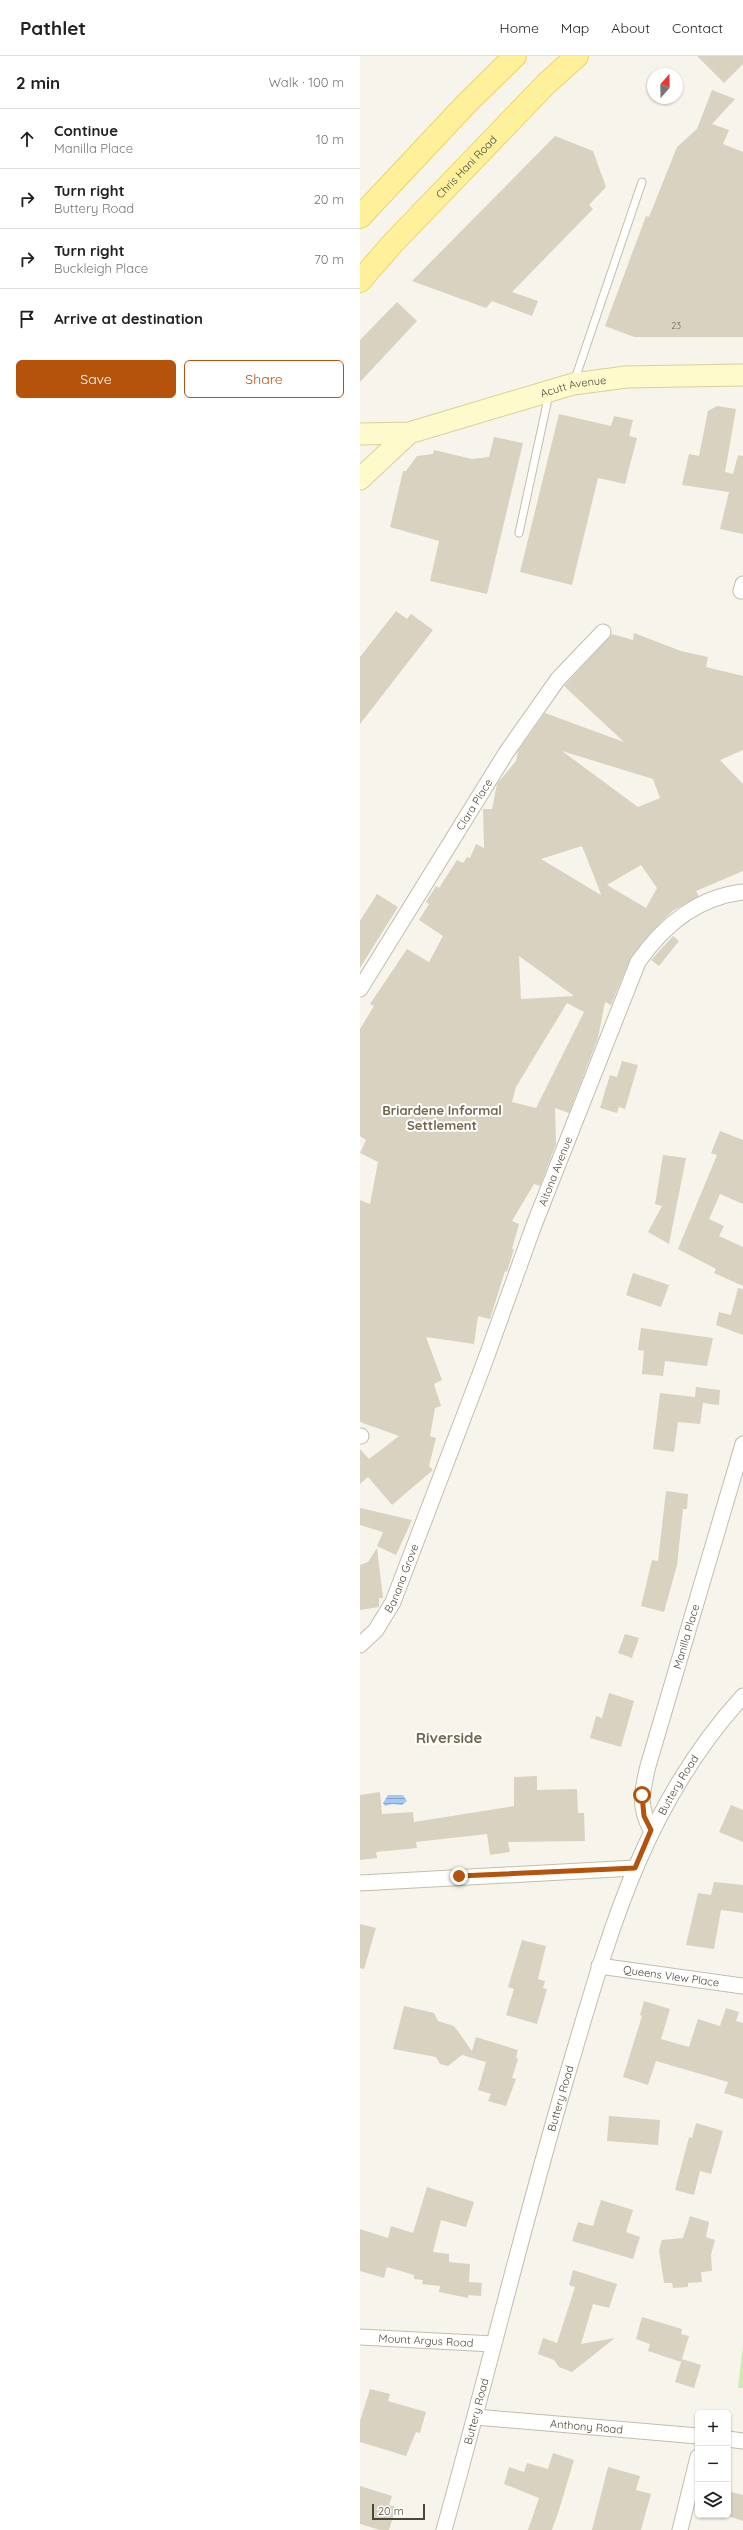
<!DOCTYPE html>
<html lang="en">
<head>
<meta charset="utf-8">
<style>
  body { margin:0; font-family:Quicksand,sans-serif; background:#f2f2f2; color:#202124 }
  .controls { position:absolute; right:12px; bottom:12px; display:grid; overflow:hidden; border-radius:6px; box-shadow:0 1px 3px #0004 }
  .controls button { width:36px; height:36px; display:grid; place-items:center; padding:0; border:0; border-bottom:1px solid #e0e0e0; background:#fff; color:#202124; font:20px sans-serif }
  .compass { position:absolute; left:287px; top:12px; width:36px; height:36px; border-radius:50%; background:#fff; box-shadow:0 1px 3px #0004; rotate:20deg }
  .scale { position:absolute; left:12px; bottom:10px; width:53px; box-sizing:border-box; padding-left:4px; border:2px solid #4b4738; border-top:0; font-size:11px; line-height:14px; white-space:nowrap; color:#4b4738; -webkit-text-stroke:3px #fff; paint-order:stroke }
  .stop { position:absolute; width:12px; height:12px; margin:-9px; border:3px solid #b45309; border-radius:50%; background:#fff }
  .stop.end { background:#b45309; border-color:#fff; box-shadow:0 1px 4px #0008 }
  .list { margin:0; padding:0; list-style:none }
  h2 { display:flex; justify-content:space-between; align-items:center; height:52px; margin:0; padding:0 16px; font-size:17px }
  h2 small { font-size:13px; font-weight:400; color:#757577 }
  .list li { display:grid; grid-template-columns:26px 1fr auto; gap:12px; align-items:center; box-sizing:border-box; height:60px; padding:0 16px; border-top:1px solid #e0e0e0 }
  .list b { display:block; font-size:15px; white-space:nowrap }
  .list p { margin:0; font-size:13px; white-space:nowrap; color:#757577 }
  .list em { font-size:13px; font-style:normal; color:#757577 }
  .actions { display:flex; gap:8px; padding:12px 16px }
  .actions a { flex:1; padding:9px 0; border:1px solid #b45309; border-radius:6px; text-align:center; font-size:14px; color:#b45309 }
  .actions .main { background:#b45309; color:#fff }
  .icon { flex:none; width:22px; height:22px; fill:none; stroke:currentColor; stroke-width:2; stroke-linecap:round; stroke-linejoin:round }
  .map { position:relative; flex:none; width:383px; height:2474px; overflow:hidden }
  header { display:flex; align-items:center; gap:24px; box-sizing:border-box; height:56px; padding:0 20px; background:#fff; border-bottom:1px solid #e0e0e0 }
  header strong { font-size:19px }
  nav { display:flex; gap:22px; margin-inline-start:auto; font-size:14px }
  main { display:flex }
  aside { flex:1; background:#fff }
  .map>svg:first-child { display:block }
</style>
</head>
<body>
<header>
<strong>Pathlet</strong>
<nav><a>Home</a><a>Map</a><a>About</a><a>Contact</a></nav>
</header>
<main>
<aside>
<h2>2 min<small>Walk · 100 m</small></h2>
<ul class="list">
<li><svg class="icon" aria-label="ahead" viewBox="0 0 24 24"><path d="M12 20V5M6 11l6-6 6 6"/></svg><div><b>Continue</b><p>Manilla Place</p></div><em>10 m</em></li>
<li><svg class="icon" aria-label="right" viewBox="0 0 24 24"><path d="M7 20v-9h11M14 6l5 5-5 5"/></svg><div><b>Turn right</b><p>Buttery Road</p></div><em>20 m</em></li>
<li><svg class="icon" aria-label="right" viewBox="0 0 24 24"><path d="M7 20v-9h11M14 6l5 5-5 5"/></svg><div><b>Turn right</b><p>Buckleigh Place</p></div><em>70 m</em></li>
<li><svg class="icon" aria-label="arrive" viewBox="0 0 24 24"><path d="M6 21V4h12l-3 4 3 4H6"/></svg><div><b>Arrive at destination</b></div></li>
</ul>
<div class="actions"><a class="main">Save</a><a>Share</a></div>
</aside>
<div class="map">
<svg width="383" height="2474" viewBox="0 0 383 2474">
  <defs>
    <pattern id="water-rules" width="6" height="5" patternUnits="userSpaceOnUse"><rect width="6" height="5" fill="#a5c9f5"/><path d="M0 2.5h6" fill="none" stroke="#88a5c7"/></pattern>
  </defs>
  <rect width="100%" height="100%" fill="#f6f4eb"/>
  <path fill="#c9ecb2" d="M383,2289V2332H378Z"/>
  <path fill="url(#water-rules)" d="M28,1739H43L47,1745L42,1749L32,1748L25,1750L23,1747Z"/>
  <path fill="#d9d2c0" fill-rule="evenodd" d="M337,0H383V8L364,27Z
    M352,34L375,43L352,68L369,74L363,88L383,96V281H274L245,270L286,160L289,161L317,91L337,73Z
    M195,80L233,95L246,131L229,149L233,153L152,236L178,245L172,260L132,245L126,252L52,225Z
    M37,246L57,265L0,326V284Z
    M357,350L376,353L365,416L373,418L378,399L383,400V478L360,473L369,436L322,429L329,398L339,400L348,355Z
    M199,358L251,370L254,360L273,364L269,380L277,382L265,428L238,422L212,529L160,516Z
    M134,381L163,387L127,538L70,525L79,485L30,471L43,415H46L57,400L73,398L74,394L112,403L129,401Z
    M36,555L47,563L51,558L73,574L0,668V601Z
    M274,577L321,595L348,601L346,611L383,620V694L360,704L383,728V815L336,835L339,840L314,854L304,863L271,901L251,949L245,946L238,982L209,1057L195,1052L196,1088L180,1130L174,1128L152,1165L159,1168L152,1193H154L147,1216L145,1215L130,1263L118,1260L114,1288L66,1281L82,1324L74,1328L81,1350L75,1352L70,1380L76,1382L69,1410L73,1414L32,1449L8,1421L0,1428V1393L9,1403L39,1380L0,1366V1144L10,1148L18,1106L0,1097L6,1084L0,1080V973L14,950L10,948L47,893L69,906L83,880L59,864L69,848L66,846L76,830L79,832L97,804L103,807L107,801L110,802L116,788L124,792L123,753H132L137,728L156,705L158,695L185,657L264,686L204,630L252,578L273,584ZM202,695L293,723L300,742L278,751ZM222,790L239,833L241,839L181,803ZM281,809L297,832L286,852L247,829ZM159,900L214,940L161,943ZM207,947L224,956L176,1052L152,1046L156,1031Z
    M17,838L38,851L0,912V865Z
    M313,880L319,885L299,910L291,904Z
    M262,1005L278,1009L265,1053L259,1051L257,1057L240,1052L250,1019L257,1021Z
    M360,1075L383,1084V1148L360,1138L349,1163L364,1170L359,1180L383,1191V1230L354,1217L356,1213L318,1193L357,1099L351,1097Z
    M303,1099L326,1102L309,1188L288,1176L302,1150L295,1148Z
    M273,1217L309,1229L301,1251L266,1239Z
    M378,1232L383,1233V1279L356,1269L359,1256L371,1259Z
    M281,1272L353,1282L347,1310L305,1305L303,1320L282,1318L284,1295L278,1294Z
    M336,1331L360,1334L359,1349L343,1347L340,1368L318,1366L314,1396L293,1393L300,1337L335,1341Z
    M306,1435L328,1438L327,1453H323L317,1509L304,1556L281,1550L292,1504L298,1505Z
    M0,1452L52,1464L36,1499L17,1490L23,1476L0,1469Z
    M17,1492L23,1542H19V1551L0,1554V1509L8,1506Z
    M265,1578L279,1582L272,1602L258,1597Z
    M249,1637L274,1645L261,1691L230,1682L236,1660L242,1662Z
    M177,1720V1734L217,1733L218,1757H224L225,1785L148,1786L150,1796L130,1799L127,1778L56,1786L57,1792L16,1796L17,1802L0,1804V1739L20,1736L22,1758L53,1756L54,1766L154,1750V1721Z
    M371,1749L383,1754V1786L359,1776Z
    M354,1826L383,1829V1857L361,1854L354,1893L326,1889L338,1837L351,1839Z
    M0,1868L16,1872L4,1913L0,1912Z
    M162,1884L186,1890L178,1923L185,1925L183,1932L187,1933L177,1968L146,1959L154,1933L148,1931Z
    M284,1945L310,1953L301,1983L329,1991L338,1963L360,1970L366,1952L379,1956L376,1965L383,1967V2043L364,2037L368,2026L296,2005L288,2029L263,2021L282,1960L280,1959Z
    M44,1950L74,1957L78,1965L94,1970L112,1995L116,1981L158,1994L156,2002L158,2003L152,2022L156,2023L146,2050L128,2045L131,2038L118,2034L126,2006L102,1999L88,2010L80,2008L76,2001L33,1993Z
    M249,2060L300,2064L298,2089L247,2085Z
    M336,2067L363,2075L351,2118L340,2115L334,2139L315,2134L329,2081L332,2082Z
    M67,2131L114,2146L106,2171L81,2164L73,2196L89,2198V2206L110,2208L109,2226L122,2227L121,2240L108,2239V2242L79,2236L80,2230L62,2228L63,2224L54,2223V2219L27,2211L24,2222L0,2215V2173L28,2182L31,2170L53,2177Z
    M241,2144L273,2154L266,2176L280,2181L273,2203L212,2185L218,2166L233,2170Z
    M330,2160L349,2166L346,2181L355,2184L351,2199L352,2215L341,2216L342,2226L328,2227V2231L313,2232L312,2227H304L299,2194L302,2184L323,2182Z
    M213,2214L257,2228L249,2252L233,2248L221,2288L255,2282L212,2316L199,2311L194,2304L178,2298L183,2282L197,2287L215,2231L209,2229Z
    M282,2261L322,2273L321,2278L329,2280L321,2306L288,2295L290,2288L276,2283Z
    M322,2303L341,2309L334,2332L315,2326Z
    M10,2333L30,2338L28,2345L66,2356L60,2377L56,2376L46,2400L0,2386V2365Z
    M193,2397L214,2404L199,2454L192,2474H168L179,2442L144,2428L149,2411L164,2416L167,2407L188,2413Z
    M248,2411L280,2420L276,2434L291,2438L281,2474H232Z
    M0,2430L32,2440L29,2449L36,2451L29,2474H20L0,2468Z
    M368,2435L383,2439V2465L368,2460Z"/>
  <g fill="none" stroke-linecap="round" stroke-linejoin="round">
    <g stroke="#c3bead" stroke-width="9">
      <path id="lane" d="M214,326L282,126
        M159,477L189,338"/>
    </g>
    <g stroke="#c3bead" stroke-width="17">
      <g id="street">
        <path d="M381,535L383,528"/>
        <path id="s1" d="M0,933L146,697L198,623L243,576"/>
        <path d="M0,1380H1"/>
        <path id="s2" d="M0,1589L16,1574L33,1546L125,1305L174,1169L278,906C303,870 338,841 383,836"/>
        <path id="s3" d="M291,1774C278,1749 282,1736 288,1710L383,1388"/>
        <path d="M0,1827L275,1812"/>
        <path id="s4" d="M239,1910L383,1930"/>
        <path id="s5" d="M0,2281L133,2288"/>
        <path id="s6" d="M116,2361L338,2380"/>
        <path d="M368,2383L383,2385"/>
        <path id="s7" d="M84,2474C126,2324 162,2173 206,2023C248,1882 281,1752 383,1640"/>
        <path d="M320,2474L338,2401"/>
      </g>
    </g>
    <g stroke="#d8d199" stroke-width="23">
      <g id="secondary">
        <path id="s8" d="M0,378L49,377L213,328L266,321L383,319"/>
        <path d="M0,423L49,377"/>
      </g>
    </g>
    <g stroke="#ebd664" stroke-width="24">
      <g id="primary">
        <path d="M0,161L107,47L155,0"/>
        <path id="s9" d="M0,225L33,187L187,27L217,0"/>
      </g>
    </g>
    <use href="#lane" stroke="#fff" stroke-width="7"/>
    <use href="#street" stroke="#fff" stroke-width="15"/>
    <use href="#secondary" stroke="#fffacc" stroke-width="21"/>
    <use href="#primary" stroke="#fff19b" stroke-width="22"/>
  </g>
  <g fill="none" stroke-linecap="round" stroke-linejoin="round">
    <path stroke="#b45309" stroke-width="5" d="M99,1820L275,1812L291,1774L284,1760L282,1739"/>
  </g>
  <g text-anchor="middle" stroke-width="4" stroke-linejoin="round" paint-order="stroke">
    <g font-size="9" fill="#6e6a5a">
      <text x="316" y="273">23</text>
    </g>
    <g font-size="11" fill="#4b4738" stroke="#fff">
      <text dy="4" stroke="none"><textPath href="#s9" startOffset="156">Chris Hani Road</textPath></text>
      <text dy="4" stroke="none"><textPath href="#s8" startOffset="220">Acutt Avenue</textPath></text>
      <text dy="4" stroke="none"><textPath href="#s1" startOffset="217">Clara Place</textPath></text>
      <text dy="4" stroke="none"><textPath href="#s2" startOffset="515">Altona Avenue</textPath></text>
      <text dy="4" stroke="none"><textPath href="#s2" startOffset="80">Banana Grove</textPath></text>
      <text dy="4" stroke="none"><textPath href="#s3" startOffset="201">Manilla Place</textPath></text>
      <text dy="4" stroke="none"><textPath href="#s7" startOffset="783">Buttery Road</textPath></text>
      <text dy="4" stroke="none"><textPath href="#s4" startOffset="73">Queens View Place</textPath></text>
      <text dy="4" stroke="none"><textPath href="#s7" startOffset="447">Buttery Road</textPath></text>
      <text dy="4" stroke="none"><textPath href="#s5" startOffset="66">Mount Argus Road</textPath></text>
      <text dy="4" stroke="none"><textPath href="#s7" startOffset="123">Buttery Road</textPath></text>
      <text dy="4" stroke="none"><textPath href="#s6" startOffset="111">Anthony Road</textPath></text>
    </g>
    <g font-size="13" font-weight="bold" fill="#6f674e" stroke="#fff">
      <text x="82" y="1059">Briardene Informal<tspan x="82" dy="15">Settlement</tspan></text>
    </g>
    <g font-size="15" font-weight="bold" fill="#6f674e" stroke="#fff">
      <text x="89" y="1687">Riverside</text>
    </g>
  </g>
</svg>
<div class="controls">
<button>+</button>
<button>−</button>
<button><svg class="icon" aria-label="layers" viewBox="0 0 24 24"><path d="M12 4l9 5-9 5-9-5zM3 14l9 5 9-5"/></svg></button>
</div>
<svg class="compass" viewBox="-18 -18 36 36"><path d="M0-13l5 13h-10z" fill="#e53935"/><path d="M0 13l5-13h-10z" fill="#757577"/></svg>
<div class="scale">20 m</div>
<div class="stop" style="left:282px;top:1739px"></div>
<div class="stop end" style="left:99px;top:1820px"></div>
</div>
</main>
</body>
</html>
